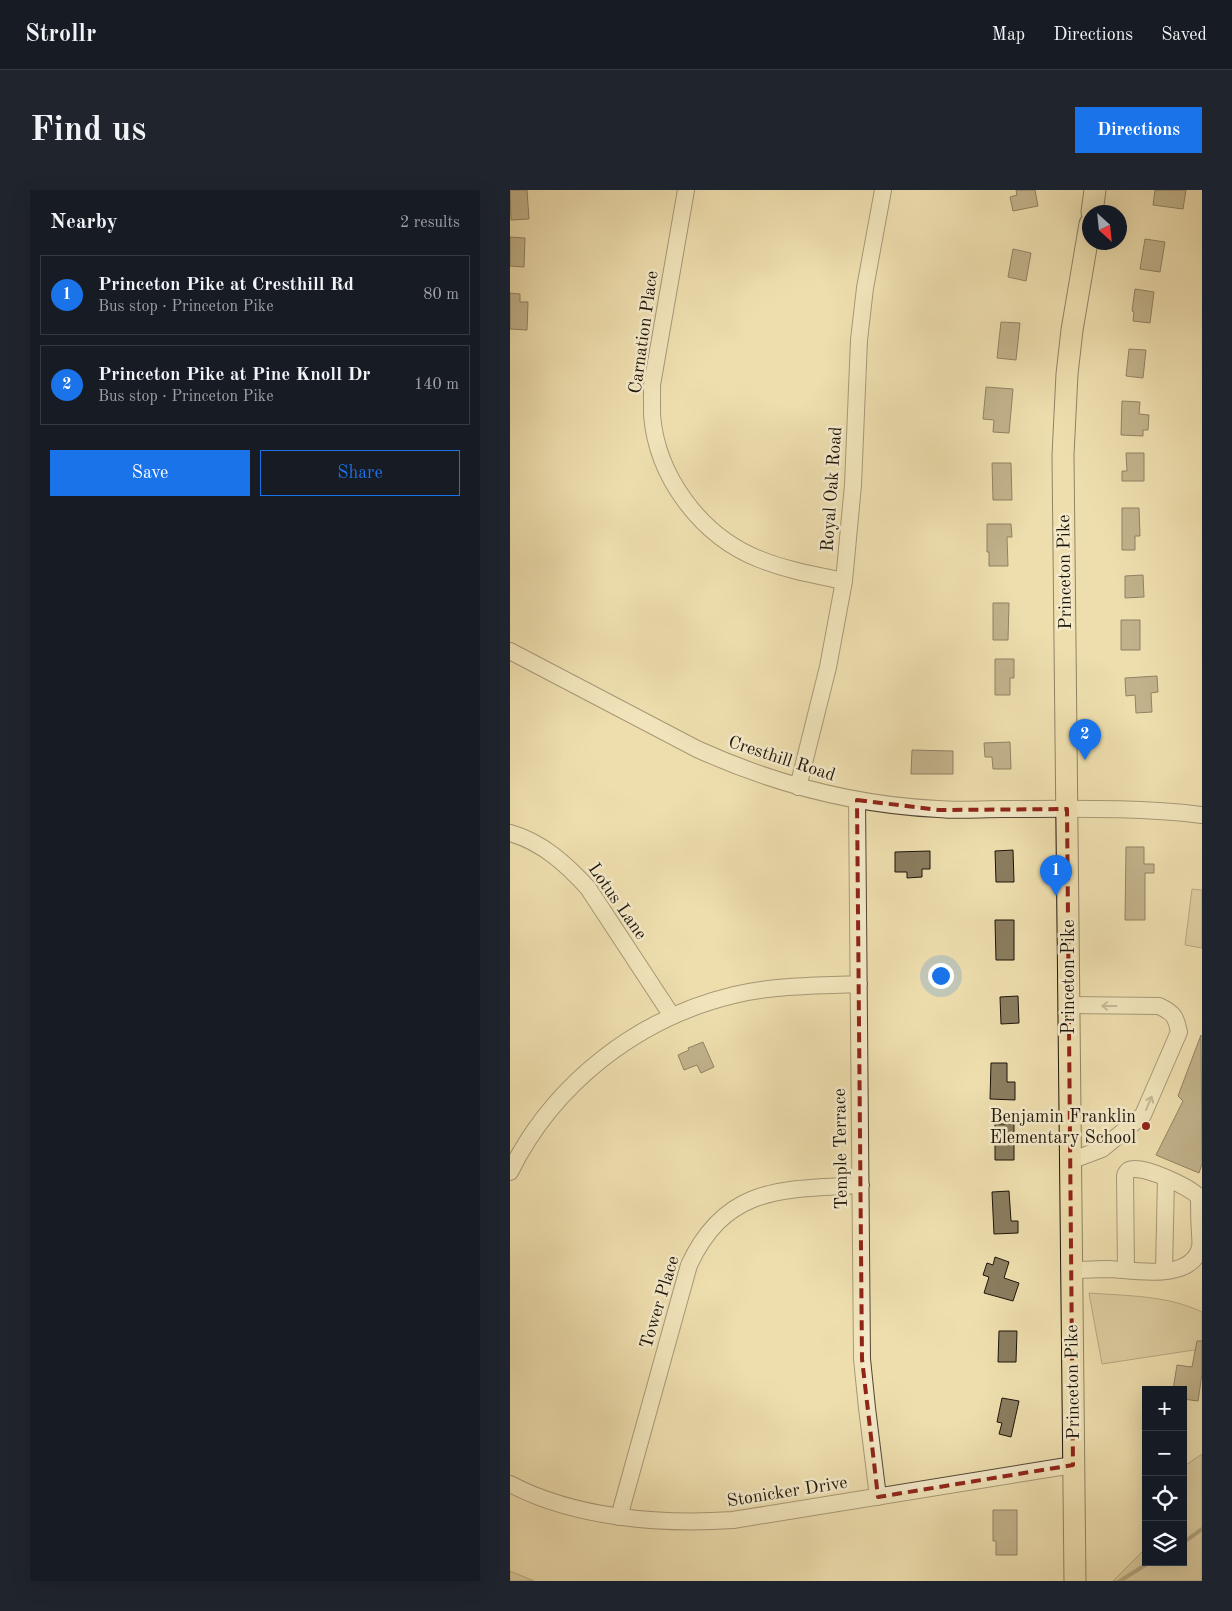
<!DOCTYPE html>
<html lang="en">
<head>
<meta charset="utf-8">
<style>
  body { margin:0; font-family:"Old Standard TT",serif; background:#20242c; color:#f1f3f6 }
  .controls { position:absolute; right:15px; bottom:15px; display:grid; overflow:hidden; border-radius:0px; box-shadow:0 5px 20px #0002 }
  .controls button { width:45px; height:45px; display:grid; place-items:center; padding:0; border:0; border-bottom:1px solid #363941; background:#171b24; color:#f1f3f6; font:25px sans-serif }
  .compass { position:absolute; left:572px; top:15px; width:45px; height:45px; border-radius:50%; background:#171b24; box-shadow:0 5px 20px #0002; rotate:153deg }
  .you { position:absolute; left:430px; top:785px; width:18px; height:18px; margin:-12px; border:4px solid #fff; border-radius:50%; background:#1a73e8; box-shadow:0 0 0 8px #1a73e833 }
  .badge { display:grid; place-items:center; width:32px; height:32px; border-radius:50%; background:#1a73e8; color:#fff; font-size:16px; font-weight:700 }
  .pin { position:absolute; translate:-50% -41px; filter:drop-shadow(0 1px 2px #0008) }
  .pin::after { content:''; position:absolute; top:26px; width:18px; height:15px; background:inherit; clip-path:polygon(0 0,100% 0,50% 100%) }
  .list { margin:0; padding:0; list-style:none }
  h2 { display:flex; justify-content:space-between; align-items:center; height:65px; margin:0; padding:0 20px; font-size:21px }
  h2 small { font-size:16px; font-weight:400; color:#9ea1a6 }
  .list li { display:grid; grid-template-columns:32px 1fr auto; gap:15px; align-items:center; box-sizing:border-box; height:80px; margin:0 10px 10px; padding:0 10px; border:1px solid #363941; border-radius:0px }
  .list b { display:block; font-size:19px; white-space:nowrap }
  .list p { margin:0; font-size:16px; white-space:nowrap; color:#9ea1a6 }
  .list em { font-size:16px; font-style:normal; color:#9ea1a6 }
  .actions { display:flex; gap:10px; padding:15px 20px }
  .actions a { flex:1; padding:11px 0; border:1px solid #1a73e8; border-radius:0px; text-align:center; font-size:18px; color:#1a73e8 }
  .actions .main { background:#1a73e8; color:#fff }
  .icon { flex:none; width:28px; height:28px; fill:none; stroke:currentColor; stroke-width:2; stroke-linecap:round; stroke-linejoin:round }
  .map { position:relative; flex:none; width:692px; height:1391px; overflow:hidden; border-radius:0px }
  header { display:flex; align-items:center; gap:30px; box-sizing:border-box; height:70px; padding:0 25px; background:#171b24; border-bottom:1px solid #363941 }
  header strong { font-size:24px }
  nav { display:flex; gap:28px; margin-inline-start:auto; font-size:18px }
  .intro { display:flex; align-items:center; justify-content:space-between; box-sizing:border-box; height:120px; padding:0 30px }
  h1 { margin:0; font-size:35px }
  .button { padding:12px 22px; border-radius:0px; background:#1a73e8; color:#fff; font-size:18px; font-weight:700 }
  main { display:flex; gap:30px; padding:0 30px }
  aside { flex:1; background:#171b24; border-radius:0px; box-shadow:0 5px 20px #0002 }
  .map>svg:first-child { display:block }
</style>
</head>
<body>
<header>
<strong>Strollr</strong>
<nav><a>Map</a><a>Directions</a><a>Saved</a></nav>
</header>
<div class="intro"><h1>Find us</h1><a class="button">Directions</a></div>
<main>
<aside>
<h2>Nearby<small>2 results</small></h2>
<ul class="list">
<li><span class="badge">1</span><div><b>Princeton Pike at Cresthill Rd</b><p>Bus stop · Princeton Pike</p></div><em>80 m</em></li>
<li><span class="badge">2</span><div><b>Princeton Pike at Pine Knoll Dr</b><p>Bus stop · Princeton Pike</p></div><em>140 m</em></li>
</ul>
<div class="actions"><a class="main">Save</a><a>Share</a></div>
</aside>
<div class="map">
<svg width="692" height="1391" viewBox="0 0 692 1391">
  <rect width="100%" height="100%" fill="#eedeae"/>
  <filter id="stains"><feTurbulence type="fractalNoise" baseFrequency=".004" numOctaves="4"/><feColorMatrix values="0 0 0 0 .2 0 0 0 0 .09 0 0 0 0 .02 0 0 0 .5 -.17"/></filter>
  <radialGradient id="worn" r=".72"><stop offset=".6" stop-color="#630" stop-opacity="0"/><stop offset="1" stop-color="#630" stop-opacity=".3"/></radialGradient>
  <path fill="#cabc92" stroke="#74684e" d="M682,699L692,700V758L675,755Z
    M579,1103C617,1106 657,1105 692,1122V1162L684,1160L592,1174Z
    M692,1264V1391H603L636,1358V1372H673V1277Z
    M0,1381L24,1391H0Z"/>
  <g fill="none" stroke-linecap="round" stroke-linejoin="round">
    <path stroke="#70644b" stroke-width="4" d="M673,1353L692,1339
      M610,1391L640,1372"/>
  </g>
  <path fill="#8a7d5f" stroke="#1d140a" d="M0,0H17L19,29L1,30Z
    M506,0H525L528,16L503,21L500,7L507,5Z
    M645,0H676L673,19L643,15Z
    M0,47L15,48L14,77L0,76Z
    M635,49L655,52L650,82L630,79Z
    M503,59L521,63L516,91L498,87Z
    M625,99L644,102L640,133L623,131L624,122L622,121Z
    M0,103L10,104V112H18L17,140L0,139Z
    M491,132L510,133L506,170L487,168Z
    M619,159L636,160L633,188L616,186Z
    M476,197L503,199L499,243L483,242L484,230L473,229Z
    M612,211L630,212L629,224L639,225L638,240H633V246L611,245Z
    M616,263H634V291H612V281H617Z
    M482,273H501L502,310H483Z
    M612,318H629L630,346H625V360H612Z
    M477,334H501L502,347H497L498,376H479V362H477Z
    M633,385L634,407L615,408V386Z
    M483,413H499L498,450H483Z
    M611,430H630V460H611Z
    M485,469H504V488H500V505H485Z
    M647,486L648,502L641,503L642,522L626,523L625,505L616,506L615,488Z
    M500,552L501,579H483L482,567H475L474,553Z
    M402,560L443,561V584H401Z
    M616,657H634V674H644V683H635V730H615Z
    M503,660L504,692H486L485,661Z
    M420,661V679H412V687L397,688V682H385V662Z
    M485,730H504V770H486Z
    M508,806L509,833L491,834L490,807Z
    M691,845L692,974L689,983L646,965L673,911L668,906Z
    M193,852L204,877L191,883L187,875L174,880L168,865L179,860L178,858Z
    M481,873H497V892H505V910L480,909Z
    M485,934H504V970H485Z
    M499,1001L501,1031H508V1043L484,1044L482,1002Z
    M485,1067L499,1072L494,1088L509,1093L503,1111L474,1103L479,1087L473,1085L477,1073L483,1075Z
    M489,1141H507L506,1172H488Z
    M687,1151H692V1184L688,1211L673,1209V1200H663L667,1175L682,1177Z
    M492,1208L509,1211L501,1247L489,1244L492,1233L487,1232Z
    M483,1320H507V1365H486V1351H483Z"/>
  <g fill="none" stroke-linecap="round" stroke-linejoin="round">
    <g stroke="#514633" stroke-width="18">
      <path id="minor" d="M176,0L142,195C142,205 142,215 142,225C147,287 191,346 249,369C276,380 305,385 334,391
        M0,461L187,559C264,594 343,615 428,619C449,621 470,619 492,619C559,619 626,617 692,625
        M288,597L318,477L334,391L343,295L349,150L355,98L373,0
        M347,610L352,1169L357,1218L368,1307
        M0,643C32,652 56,674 78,698L162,826
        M558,815L649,816C664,823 666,827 669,842L633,925L592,959L560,971
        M0,982C44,893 128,828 224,805C265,795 308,796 349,794
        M561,1080C574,1080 587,1079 599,1079C624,1080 682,1092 690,1057C691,1053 690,1047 690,1042C689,1030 689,1019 689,1007C680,997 632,974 619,980C616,982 616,983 615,986L616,1080
        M654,1081L656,988
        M0,1294C65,1328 150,1335 223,1330L563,1275
        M109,1327L179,1075C217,994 274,1000 351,995"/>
    </g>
    <g stroke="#1d140a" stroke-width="23">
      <path id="major" d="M582,22L585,0
        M565,1391L553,265L557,184L562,140L580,34"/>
    </g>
    <use href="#minor" stroke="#f4eaca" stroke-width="16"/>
    <use href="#major" stroke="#eedeae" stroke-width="21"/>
  </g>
  <defs><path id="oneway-shaft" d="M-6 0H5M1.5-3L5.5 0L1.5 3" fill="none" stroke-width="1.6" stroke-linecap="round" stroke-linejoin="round" transform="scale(1.25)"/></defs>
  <g stroke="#938a74">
    <use href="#oneway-shaft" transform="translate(599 816) rotate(-180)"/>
    <use href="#oneway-shaft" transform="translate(639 913) rotate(-67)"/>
  </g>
  <path d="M0 0H692V1391H0ZM347,610L429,620L557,619L563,1275L368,1307L352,1169Z" fill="#eedeae" fill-opacity=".55" fill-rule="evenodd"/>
  <path fill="none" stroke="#8f2418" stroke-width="4" stroke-dasharray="10 6" stroke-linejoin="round" d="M347,610L429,620L557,619L563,1275L368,1307L352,1169Z"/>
  <circle fill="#8f2418" stroke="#f4eaca" stroke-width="2" cx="636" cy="936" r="5"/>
  <g text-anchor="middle" stroke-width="5" stroke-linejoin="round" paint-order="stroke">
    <g font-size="18" fill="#1d140a" stroke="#f4eaca">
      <text transform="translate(133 142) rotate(-82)" y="6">Carnation Place</text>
      <text transform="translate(321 299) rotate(-86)" y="6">Royal Oak Road</text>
      <text transform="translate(554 382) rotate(-91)" y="6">Princeton Pike</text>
      <text transform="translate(272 568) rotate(18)" y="6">Cresthill Road</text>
      <text transform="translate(108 711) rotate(55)" y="6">Lotus Lane</text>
      <text transform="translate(558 787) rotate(-90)" y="6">Princeton Pike</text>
      <text transform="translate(330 959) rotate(-91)" y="6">Temple Terrace</text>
      <text transform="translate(149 1112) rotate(-73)" y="6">Tower Place</text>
      <text transform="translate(562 1192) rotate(-91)" y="6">Princeton Pike</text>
      <text transform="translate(277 1301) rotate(-9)" y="6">Stonicker Drive</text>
    </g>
    <g font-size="18" fill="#1d140a" stroke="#f4eaca" text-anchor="end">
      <text x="626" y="932">Benjamin Franklin<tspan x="626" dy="21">Elementary School</tspan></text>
    </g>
  </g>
  <rect width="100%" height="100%" filter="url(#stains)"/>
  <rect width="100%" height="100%" fill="url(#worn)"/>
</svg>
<div class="controls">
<button>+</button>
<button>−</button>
<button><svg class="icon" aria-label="locate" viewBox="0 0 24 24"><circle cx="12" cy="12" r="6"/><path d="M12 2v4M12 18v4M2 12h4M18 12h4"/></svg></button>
<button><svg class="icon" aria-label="layers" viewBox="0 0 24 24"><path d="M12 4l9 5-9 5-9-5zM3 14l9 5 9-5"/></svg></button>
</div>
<svg class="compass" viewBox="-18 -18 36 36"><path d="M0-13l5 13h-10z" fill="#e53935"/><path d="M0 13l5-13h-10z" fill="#9ea1a6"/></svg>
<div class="you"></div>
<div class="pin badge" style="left:546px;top:706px">1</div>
<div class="pin badge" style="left:575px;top:570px">2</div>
</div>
</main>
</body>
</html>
